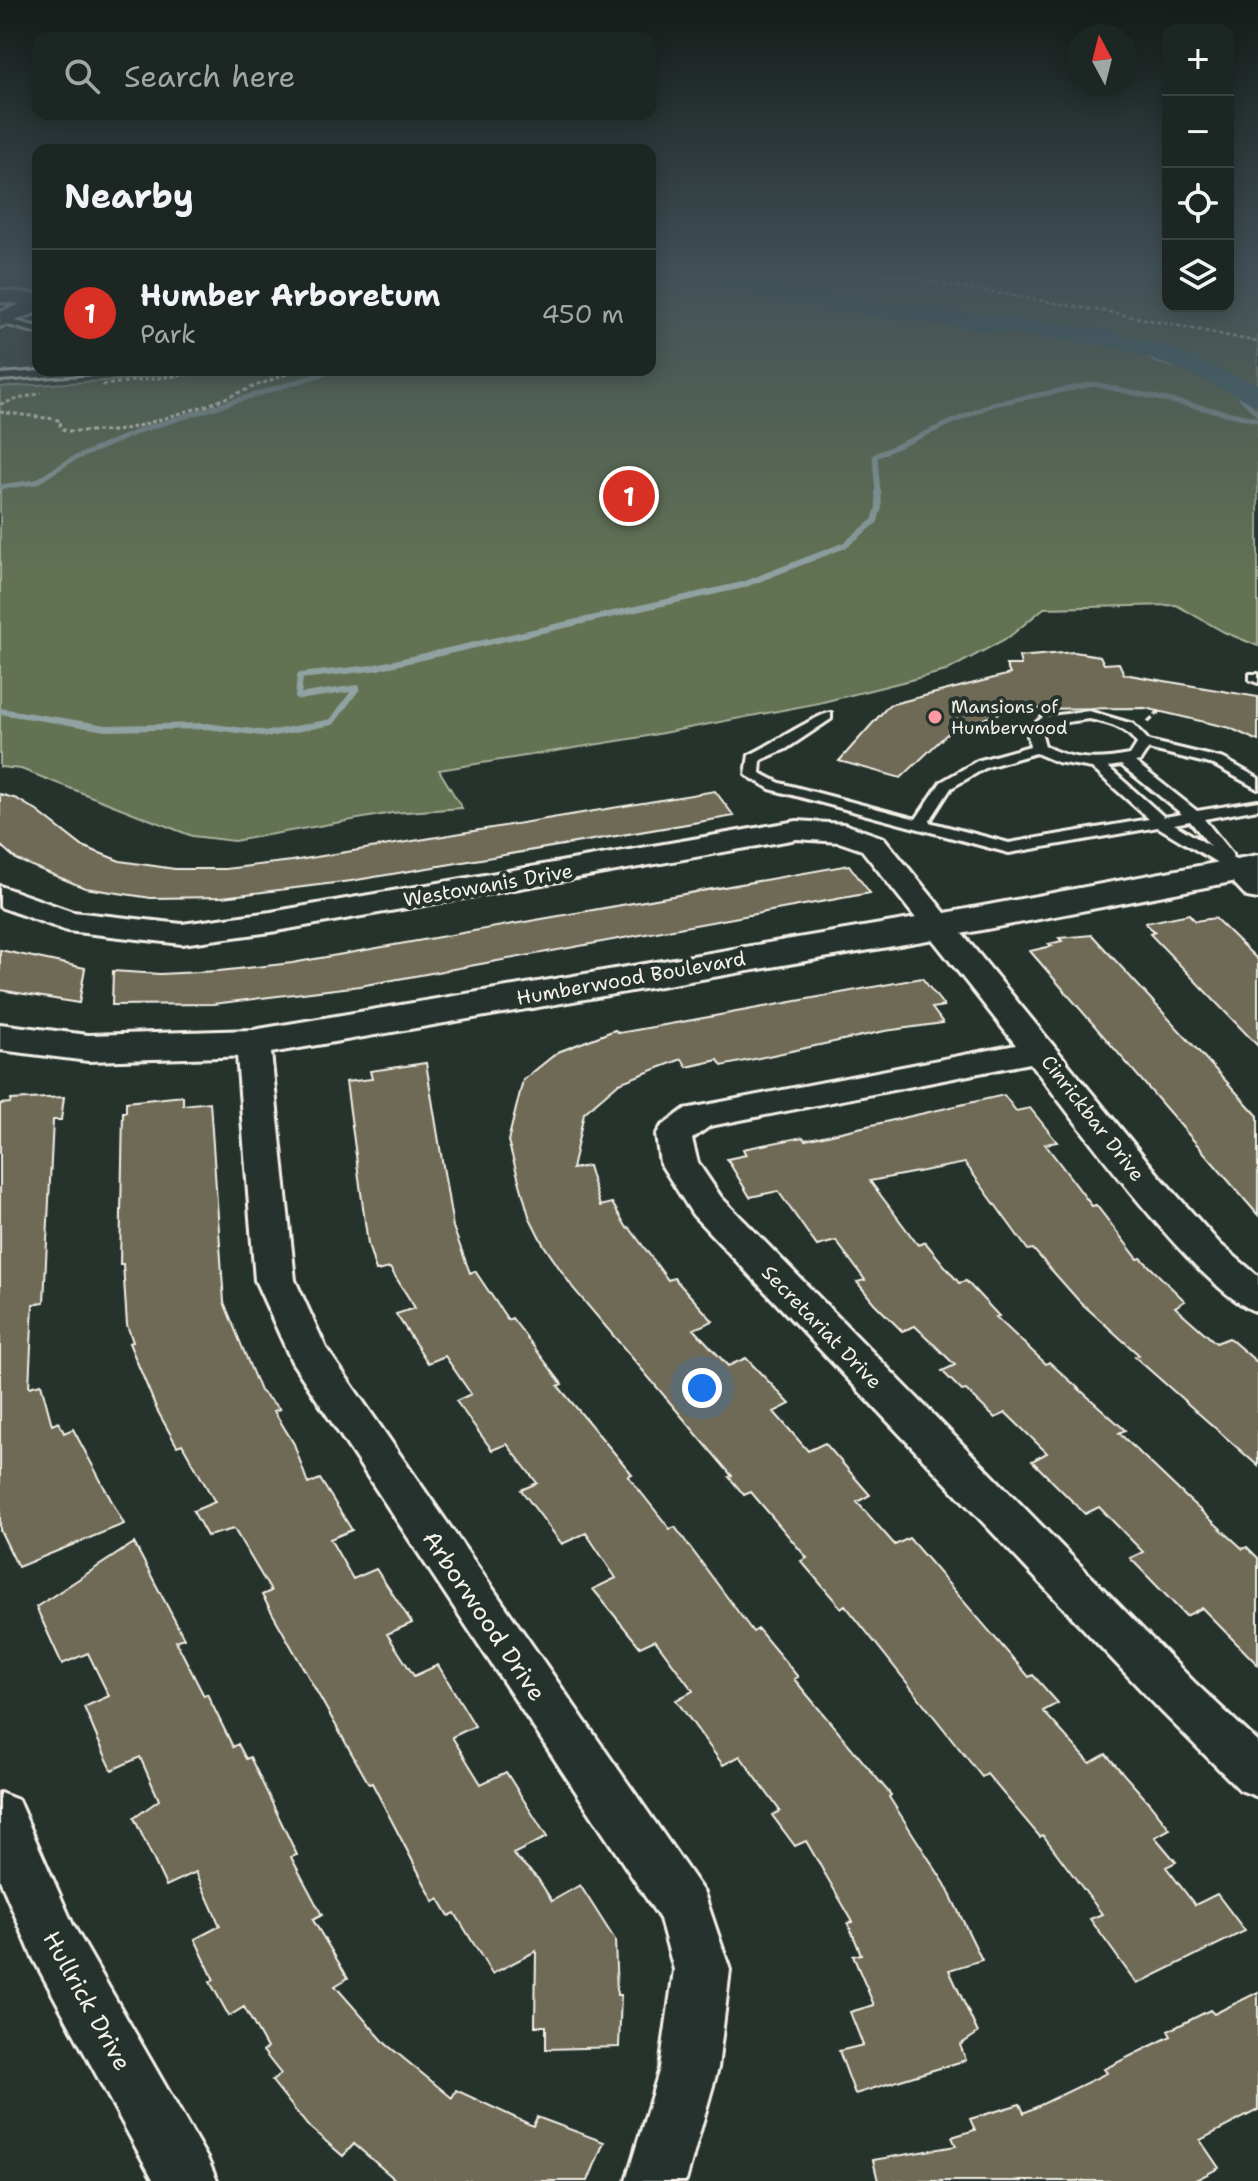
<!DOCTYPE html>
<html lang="en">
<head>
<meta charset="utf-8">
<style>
  body { margin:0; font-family:"Shantell Sans",sans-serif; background:#29322f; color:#f1f3f6 }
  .controls { position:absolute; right:24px; top:24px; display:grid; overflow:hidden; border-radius:16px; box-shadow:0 4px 20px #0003 }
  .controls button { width:72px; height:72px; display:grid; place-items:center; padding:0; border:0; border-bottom:2px solid #3a4340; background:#1c2622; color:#f1f3f6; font:40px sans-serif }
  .compass { position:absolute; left:1066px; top:24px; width:72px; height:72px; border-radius:50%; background:#1c2622; box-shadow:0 4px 20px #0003; rotate:353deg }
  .you { position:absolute; left:702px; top:1388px; width:28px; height:28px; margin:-20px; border:6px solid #fff; border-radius:50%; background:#1a73e8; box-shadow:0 0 0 12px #1a73e833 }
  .badge { display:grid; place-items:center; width:52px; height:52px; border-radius:50%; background:#d93025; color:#fff; font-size:26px; font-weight:700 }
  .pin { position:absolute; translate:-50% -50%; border:4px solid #fff; box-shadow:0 2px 8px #0006 }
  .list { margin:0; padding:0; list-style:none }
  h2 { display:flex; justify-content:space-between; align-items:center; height:104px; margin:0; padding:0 32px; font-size:34px }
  h2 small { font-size:26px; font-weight:400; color:#a0a5a5 }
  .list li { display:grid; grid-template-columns:52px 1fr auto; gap:24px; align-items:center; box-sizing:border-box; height:128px; padding:0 32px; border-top:2px solid #3a4340 }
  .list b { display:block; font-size:30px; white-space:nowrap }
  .list p { margin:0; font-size:26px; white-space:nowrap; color:#a0a5a5 }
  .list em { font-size:26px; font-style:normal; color:#a0a5a5 }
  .icon { flex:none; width:44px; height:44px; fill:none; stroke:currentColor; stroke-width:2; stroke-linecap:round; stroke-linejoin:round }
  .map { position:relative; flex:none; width:1258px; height:2181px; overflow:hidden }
  .search { position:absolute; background:#1c2622; box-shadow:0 4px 20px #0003; left:32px; top:32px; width:624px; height:88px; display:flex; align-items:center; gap:20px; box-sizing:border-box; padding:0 28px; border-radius:16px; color:#a0a5a5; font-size:30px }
  .panel { position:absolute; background:#1c2622; box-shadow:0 4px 20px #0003; left:32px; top:144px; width:624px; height:232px; border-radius:16px }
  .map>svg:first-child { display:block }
</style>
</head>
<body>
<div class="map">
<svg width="1258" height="2181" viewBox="0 0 1258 2181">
  <rect width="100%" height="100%" fill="#26332d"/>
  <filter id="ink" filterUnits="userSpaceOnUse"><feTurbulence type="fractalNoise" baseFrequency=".0125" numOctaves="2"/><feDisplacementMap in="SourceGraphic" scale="16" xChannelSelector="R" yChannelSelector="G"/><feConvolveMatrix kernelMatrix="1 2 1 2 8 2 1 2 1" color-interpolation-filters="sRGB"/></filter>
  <g filter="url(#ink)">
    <path fill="#3c443a" d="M38,319V370H193L121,380L0,387V333Z"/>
    <path fill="#637253" stroke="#acb29e" stroke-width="2" d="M650,270H1168V306H1228V270H1258V646L1224,632L1176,605L1044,608L1009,637L946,671L819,703L642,737L439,770L462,808L392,813L234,841L192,836L21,769L0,767V387L121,380L193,370H650Z"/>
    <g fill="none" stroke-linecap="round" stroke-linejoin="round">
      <path stroke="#90a2a2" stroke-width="5" d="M707,270L787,294L1099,336L1131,346L1157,361L1221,377L1258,414
        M0,487L36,482L71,460L144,429L335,370
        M878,493L875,456L993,404L1094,384L1258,420"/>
      <path stroke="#90a2a2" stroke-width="6" d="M0,711L106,728L207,726L269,734L332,722L357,688L298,697L300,676L372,668L743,585L845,545L875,521L879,507L878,491"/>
      <path fill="#4d6e74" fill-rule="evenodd" d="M693,270H728L785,287L869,301L1106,329L1174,348L1258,385V406L1174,367L1118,348L802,307L728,288L697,275Z"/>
    </g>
    <path fill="#6e6a57" stroke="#f4f1e8" stroke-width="2" d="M1074,652L1100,656L1104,664L1119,663L1124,674L1258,697V741L1230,728L1145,708L1010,709L948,733L901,778L839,761L889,705L1010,674L1006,665H1021L1019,657Z
      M715,791L734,816L351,881L222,897L151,898L85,888L17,860L0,845V794L17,799L37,811L82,846L120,861L175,869H225L292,861Z
      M849,865L870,893L360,986L213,1004L112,1005L113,971L160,974L219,971L292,963Z
      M1189,914L1195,921L1215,918L1258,960V1046L1150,934L1155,932L1145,923Z
      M1092,935L1258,1116V1215L1030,951L1052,946L1049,944L1062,941L1059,938Z
      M0,950L85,968L79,1003L0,990Z
      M922,978L944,1006L932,1008L943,1023L885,1031L722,1066L718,1060L687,1067L682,1059L619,1083L584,1113L572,1169L588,1166L600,1206L612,1203L627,1228L629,1227L668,1280L674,1278L713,1321L694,1329L728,1366L746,1358L790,1404L774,1412L808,1451L825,1443L870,1495L857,1502L895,1545L909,1538L1029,1677L1033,1675L1058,1703L1043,1711L1090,1763L1106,1754L1150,1804L1170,1829L1155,1837L1176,1862L1166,1867L1195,1905L1217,1894L1245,1931L1137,1984L1090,1919L1102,1914L1043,1835L1040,1837L987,1774L982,1777L845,1605L841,1608L801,1561L807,1558L751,1492L744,1495L729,1477L732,1476L573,1288L543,1244L529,1216L508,1141L523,1080L558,1052L615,1030L619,1033L687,1021Z
      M426,1063L453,1227L470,1273L475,1271L508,1320L512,1318L562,1384L558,1386L632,1474L628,1476L670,1529L675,1527L753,1632L758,1629L798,1677L794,1679L891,1795L889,1797L945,1884L982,1960L949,1970L978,2033L960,2045L966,2060L855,2094L839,2051L863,2045L850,2012L874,2005L853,1956L861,1954L848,1923L853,1922L806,1841L795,1846L772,1815L780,1811L740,1756L723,1765L676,1700L693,1691L655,1640L640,1647L593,1589L616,1578L586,1533L562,1544L521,1490L537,1483L507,1444L492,1450L456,1401L471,1394L445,1356L428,1363L396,1314L415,1308L390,1268L376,1271L368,1244L346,1082L372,1079L370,1071Z
      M1004,1095L1016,1111L1030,1108L1042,1123L1057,1142L1045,1144L1092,1206L1096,1205L1138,1259L1141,1258L1185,1301L1175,1307L1216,1343L1229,1338L1258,1363V1466L1135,1357L1139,1355L1079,1301L1033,1249L1028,1250L965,1163L870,1181L918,1245L925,1242L959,1283L966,1281L999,1316L996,1317L1046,1364L1049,1362L1125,1430L1119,1433L1188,1499L1243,1549L1247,1547L1258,1558V1665L1202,1608L1186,1616L1130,1558L1143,1552L1099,1507L1085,1514L1032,1461L1047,1453L1006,1413L995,1418L966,1390L962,1391L942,1371L955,1365L915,1326L902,1331L874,1303L857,1282L865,1280L836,1241L817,1246L778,1191L750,1197L727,1159L746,1155L743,1149L803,1137L805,1140Z
      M183,1096V1105L210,1102L224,1302L260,1391L280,1409L274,1411L294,1444L308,1484L320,1479L352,1530L330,1539L353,1579L376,1569L412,1623L387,1634L414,1676L438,1665L475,1726L452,1737L481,1784L506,1772L547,1837L513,1854L538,1879L552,1901L580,1885L615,1940L617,1995H621L619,2047L546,2049V2026H535L536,1951L492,1974L455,1913L449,1916L439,1899L434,1902L372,1783L369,1784L262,1595L271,1591L234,1529L207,1536L193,1511L215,1502L182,1444L177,1446L157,1410L129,1343L133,1342L127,1325L123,1264H120L123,1112H126V1102Z
      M64,1097L61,1120H53L44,1302L33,1304L29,1387L41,1384L52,1425L59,1422L64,1433L73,1429L124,1524L18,1567L0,1530V1104L10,1103L11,1100Z
      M134,1543L184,1638L176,1641L204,1696L207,1694L233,1747L238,1744L246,1759L250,1757L297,1855L291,1857L322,1915L313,1920L348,1978L335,1986L386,2044L452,2098L456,2090L533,2126L537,2117L604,2142L588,2181H397L354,2144L343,2156L307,2125L272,2081L281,2074L263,2051L267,2048L244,2007L229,2016L210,1982L214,1980L195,1939L220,1926L196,1872L166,1886L134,1818L159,1800L140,1757L112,1770L98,1740L84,1707L109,1696L88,1653L62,1664L36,1607Z
      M1258,1992V2110L1200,2140L1219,2168L1194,2181H878L873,2160L956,2146L952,2137L975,2130L970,2119L1020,2104L1024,2113L1107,2073L1104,2069L1171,2036L1168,2031L1210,2010L1214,2014Z"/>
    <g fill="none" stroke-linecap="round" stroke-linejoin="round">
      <g stroke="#f4f1e8" stroke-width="6">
        <path id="service" d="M0,317L38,327V333L0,323Z
          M54,370H100L95,373L0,380V374Z
          M1250,674H1258V683L1250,680Z
          M1089,711L1133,724L1149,741L1224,759L1258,778V789L1214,765L1148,749L1140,761L1135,762L1197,811L1258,801V809L1204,819L1232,854L1233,860L1244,868L1241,871H1231L1158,827L1009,853L770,789L746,775L749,755C766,748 820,712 831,713V719L786,749L761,760L760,773L780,783L916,819L941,782L977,761L1030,746L1027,730L1043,717ZM1089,719C1108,723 1126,727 1137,744L1130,755C1099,761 1072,761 1045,746L1041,731L1052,724ZM1036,753L1057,762L1092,768L1149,819L1009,843L929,822L951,788L987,767ZM1121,765L1182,814L1164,817L1108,767ZM1190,821L1210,846L1174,824Z"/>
      </g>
      <g stroke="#f4f1e8" stroke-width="6">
        <path id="minor" d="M0,290L38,294V306L0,302Z
          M797,821L844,824L884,838L1157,1173L1220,1244L1258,1276V1312C1200,1295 1073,1117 1030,1063L710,1126L692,1139L698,1163L721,1197L1195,1683L1258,1742V1797L1240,1790L1161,1711L693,1215L660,1163L656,1135L661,1127L685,1109L1016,1045L862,850L839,842L797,839L271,932L182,944L67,931L0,907V886L73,912L182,924L271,912Z
          M1236,859L1247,861L1258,872V899L1247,897L1220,868L1225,861Z
          M253,1033L265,1036L270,1043L295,1280L326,1348L704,1893L730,1970L718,2068L686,2181H626L660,2068L674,1970L660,1919L292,1362L255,1280L236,1043L241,1036Z
          M0,1793L18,1800L73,1925L208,2160L217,2181H154L33,1958L0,1880Z"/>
      </g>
      <g stroke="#f4f1e8" stroke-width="6">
        <path id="tertiary" d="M38,297V312L0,327V312Z
          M1258,855V877L940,938L253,1056L88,1061L0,1050V1024L88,1035L253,1030L940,914Z"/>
      </g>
      <path stroke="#f4f1e8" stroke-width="3" stroke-dasharray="4 3" stroke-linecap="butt" d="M860,270L1120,314L1258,342
        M111,376L125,370
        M102,385L224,370
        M0,404L41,393
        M0,412L54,419L61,421L60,426L65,431H117L138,426L208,405L286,374L278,370"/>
      <path stroke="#f4f1e8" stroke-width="4" stroke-dasharray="6 4" stroke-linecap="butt" d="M1148,722L1162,709"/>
      <use href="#service" fill="#26332d" fill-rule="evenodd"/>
      <use href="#minor" fill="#26332d" fill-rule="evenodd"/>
      <use href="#tertiary" fill="#26332d" fill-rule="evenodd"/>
    </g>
  </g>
  <linearGradient id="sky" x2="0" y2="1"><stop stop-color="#151c19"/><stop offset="0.47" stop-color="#415057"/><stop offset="1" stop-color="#415057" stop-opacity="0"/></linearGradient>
  <rect width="1258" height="576" fill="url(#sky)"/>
  <circle fill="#ff9aa2" stroke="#26332d" stroke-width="3" cx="935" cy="717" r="8"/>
  <g text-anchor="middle" stroke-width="8" stroke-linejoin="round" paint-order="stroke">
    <g font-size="18" fill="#f4f1e8" stroke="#26332d" text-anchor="start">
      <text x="951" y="713">Mansions of<tspan x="951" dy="21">Humberwood</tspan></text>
    </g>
    <g font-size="20" fill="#f4f1e8" stroke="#26332d">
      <text transform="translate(488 885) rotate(-10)" y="7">Westowanis Drive</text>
      <text transform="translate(631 978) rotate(-10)" y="7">Humberwood Boulevard</text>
      <text transform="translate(1093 1118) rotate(52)" y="7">Cinrickbar Drive</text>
      <text transform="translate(822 1327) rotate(46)" y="7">Secretariat Drive</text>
    </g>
    <g font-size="24" fill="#f4f1e8" stroke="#26332d">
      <text transform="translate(484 1616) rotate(56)" y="8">Arborwood Drive</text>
      <text transform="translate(87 2001) rotate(61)" y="8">Hullrick Drive</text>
    </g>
  </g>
</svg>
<div class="controls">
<button>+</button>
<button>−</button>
<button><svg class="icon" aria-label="locate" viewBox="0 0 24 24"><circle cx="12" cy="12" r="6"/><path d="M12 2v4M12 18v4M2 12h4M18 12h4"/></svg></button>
<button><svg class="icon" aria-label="layers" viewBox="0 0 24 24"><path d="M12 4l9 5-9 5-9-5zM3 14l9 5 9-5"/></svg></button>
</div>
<svg class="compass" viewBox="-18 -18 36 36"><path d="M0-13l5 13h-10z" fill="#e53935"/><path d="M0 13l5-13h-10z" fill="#a0a5a5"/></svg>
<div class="you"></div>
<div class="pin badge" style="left:629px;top:496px">1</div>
<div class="search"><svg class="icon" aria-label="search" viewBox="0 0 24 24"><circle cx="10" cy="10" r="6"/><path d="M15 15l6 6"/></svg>Search here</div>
<section class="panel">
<h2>Nearby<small></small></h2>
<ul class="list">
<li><span class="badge">1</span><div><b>Humber Arboretum</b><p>Park</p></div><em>450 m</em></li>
</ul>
</section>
</div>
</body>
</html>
